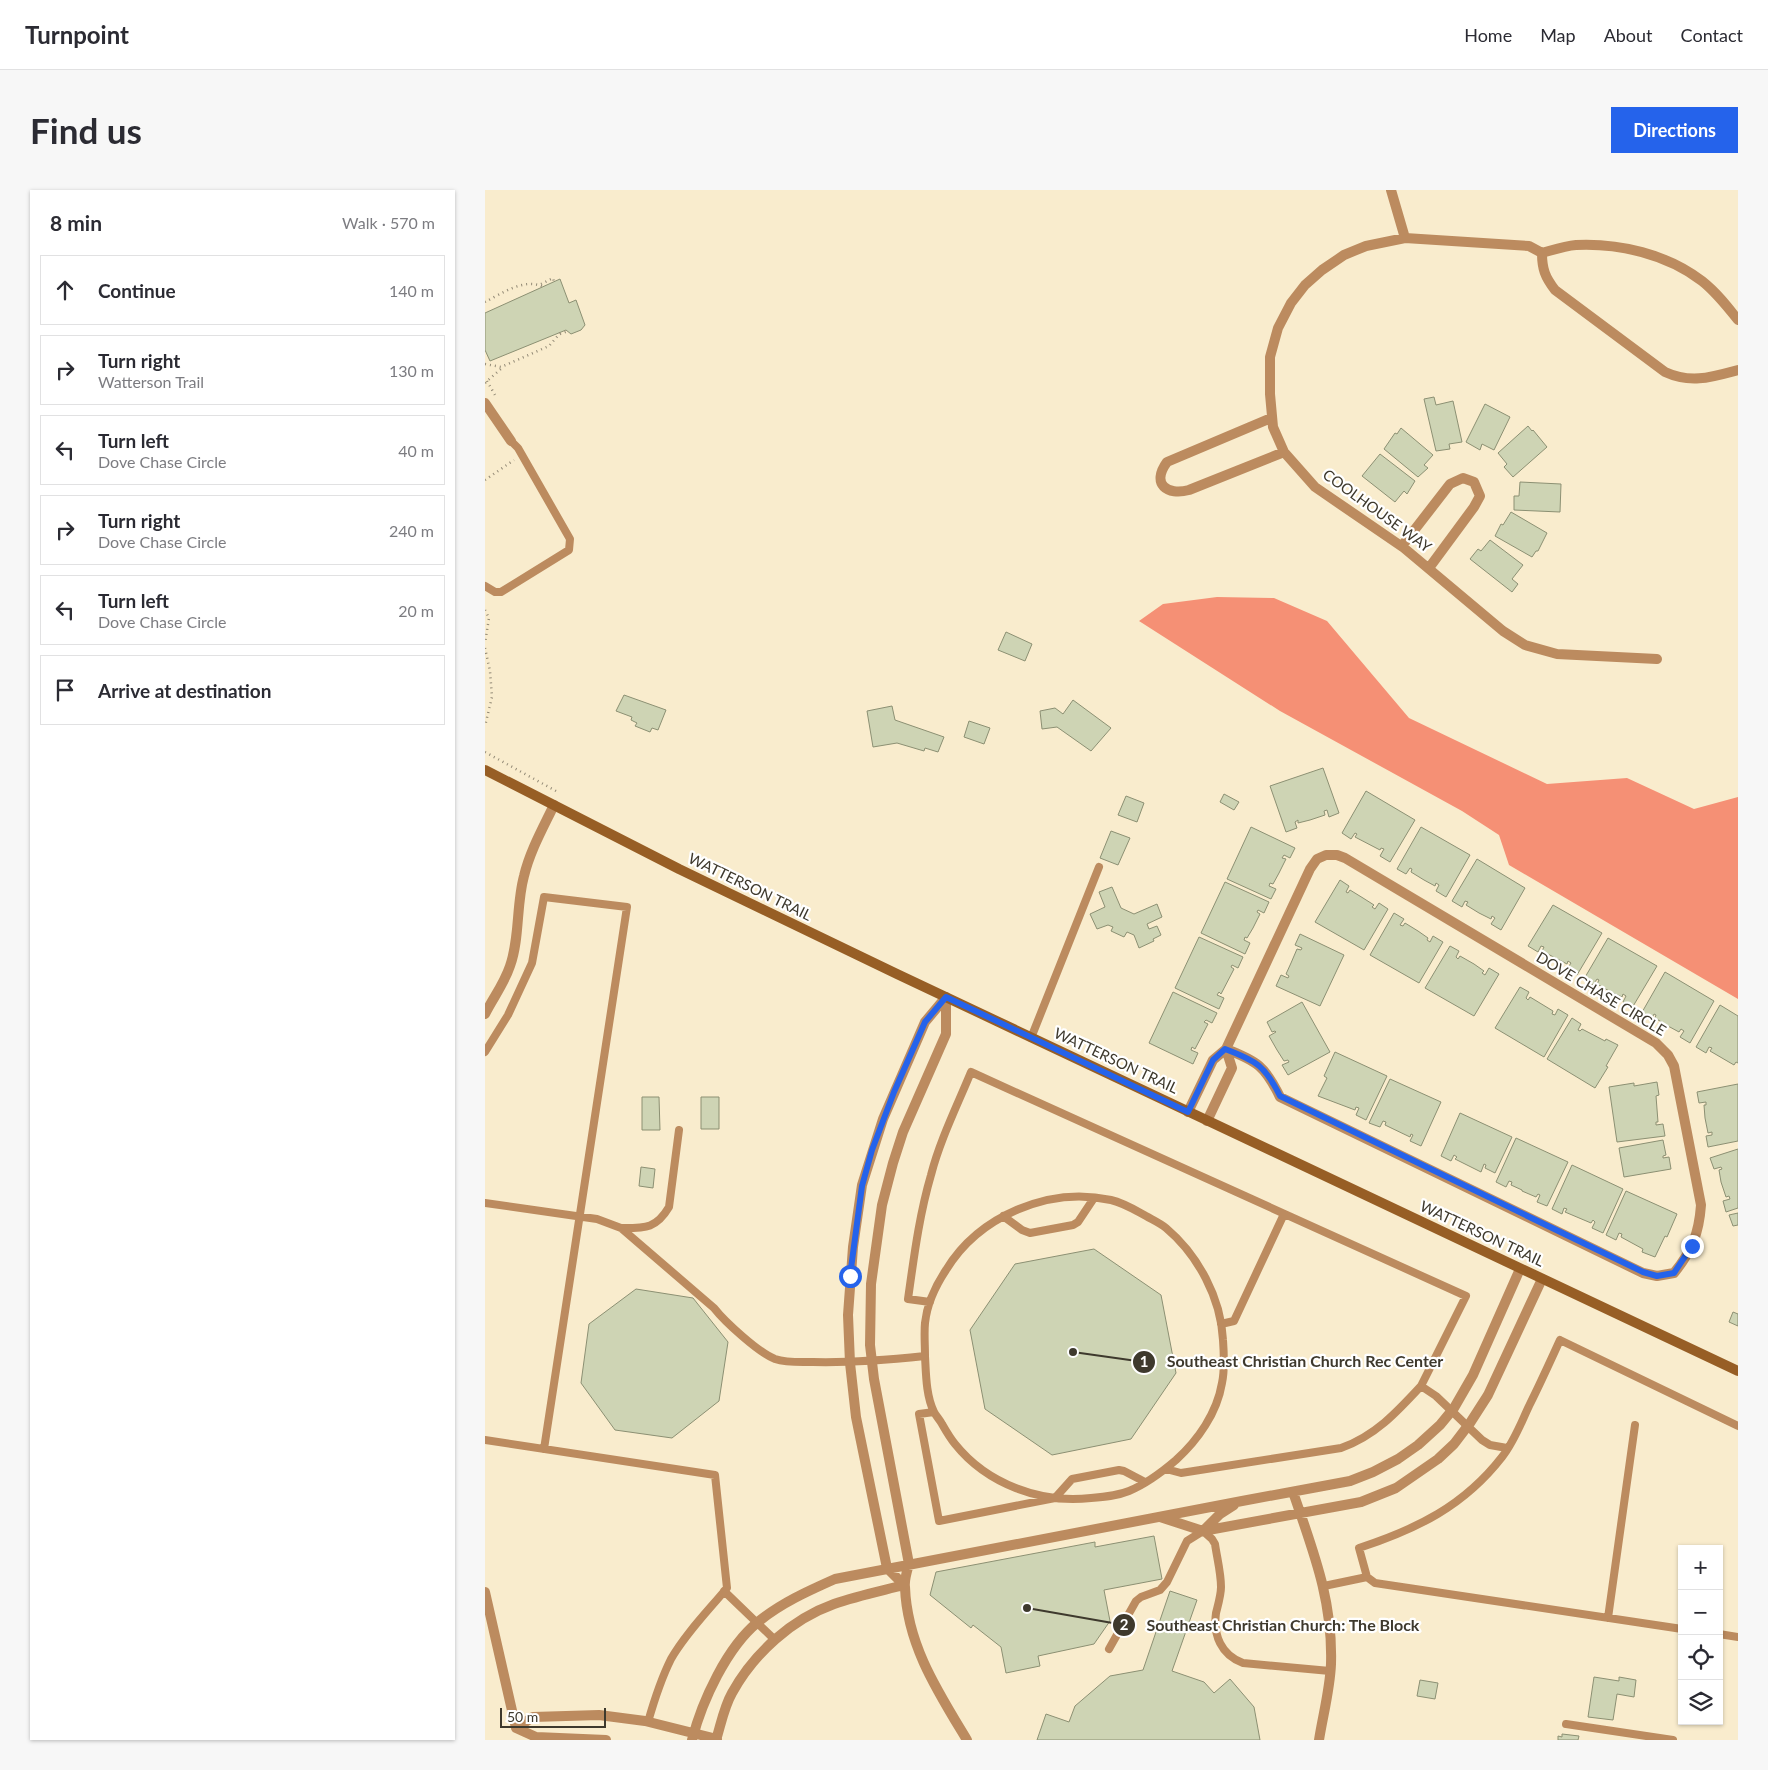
<!DOCTYPE html>
<html lang="en">
<head>
<meta charset="utf-8">
<style>
  body { margin:0; font-family:Lato,sans-serif; background:#f7f7f7; color:#2b2b33 }
  .controls { position:absolute; right:15px; bottom:15px; display:grid; overflow:hidden; border-radius:0px; box-shadow:0 1px 4px #0004 }
  .controls button { width:45px; height:45px; display:grid; place-items:center; padding:0; border:0; border-bottom:1px solid #e1e1e2; background:#fff; color:#2b2b33; font:25px sans-serif }
  .scale { position:absolute; left:15px; bottom:12px; width:106px; box-sizing:border-box; padding-left:5px; border:2px solid #3e392d; border-top:0; font-size:14px; line-height:18px; white-space:nowrap; color:#3e392d; -webkit-text-stroke:4px #fff; paint-order:stroke }
  .stop { position:absolute; width:15px; height:15px; margin:-11px; border:4px solid #2563eb; border-radius:50%; background:#fff }
  .stop.end { background:#2563eb; border-color:#fff; box-shadow:0 1px 5px #0008 }
  .list { margin:0; padding:0; list-style:none }
  h2 { display:flex; justify-content:space-between; align-items:center; height:65px; margin:0; padding:0 20px; font-size:21px }
  h2 small { font-size:16px; font-weight:400; color:#7c7c81 }
  .list li { display:grid; grid-template-columns:32px 1fr auto; gap:15px; align-items:center; box-sizing:border-box; height:70px; margin:0 10px 10px; padding:0 10px; border:1px solid #e1e1e2; border-radius:0px }
  .list b { display:block; font-size:19px; white-space:nowrap }
  .list p { margin:0; font-size:16px; white-space:nowrap; color:#7c7c81 }
  .list em { font-size:16px; font-style:normal; color:#7c7c81 }
  .icon { flex:none; width:28px; height:28px; fill:none; stroke:currentColor; stroke-width:2; stroke-linecap:round; stroke-linejoin:round }
  .map { position:relative; flex:none; width:1253px; height:1550px; overflow:hidden; border-radius:0px }
  header { display:flex; align-items:center; gap:30px; box-sizing:border-box; height:70px; padding:0 25px; background:#fff; border-bottom:1px solid #e1e1e2 }
  header strong { font-size:24px }
  nav { display:flex; gap:28px; margin-inline-start:auto; font-size:18px }
  .intro { display:flex; align-items:center; justify-content:space-between; box-sizing:border-box; height:120px; padding:0 30px }
  h1 { margin:0; font-size:35px }
  .button { padding:12px 22px; border-radius:0px; background:#2563eb; color:#fff; font-size:18px; font-weight:700 }
  main { display:flex; gap:30px; padding:0 30px }
  aside { flex:1; background:#fff; border-radius:0px; box-shadow:0 1px 4px #0004 }
  .map>svg:first-child { display:block }
</style>
</head>
<body>
<header>
<strong>Turnpoint</strong>
<nav><a>Home</a><a>Map</a><a>About</a><a>Contact</a></nav>
</header>
<div class="intro"><h1>Find us</h1><a class="button">Directions</a></div>
<main>
<aside>
<h2>8 min<small>Walk · 570 m</small></h2>
<ul class="list">
<li><svg class="icon" aria-label="ahead" viewBox="0 0 24 24"><path d="M12 20V5M6 11l6-6 6 6"/></svg><div><b>Continue</b></div><em>140 m</em></li>
<li><svg class="icon" aria-label="right" viewBox="0 0 24 24"><path d="M7 20v-9h11M14 6l5 5-5 5"/></svg><div><b>Turn right</b><p>Watterson Trail</p></div><em>130 m</em></li>
<li><svg class="icon" aria-label="left" viewBox="0 0 24 24"><path d="M17 20v-9H6M10 6l-5 5 5 5"/></svg><div><b>Turn left</b><p>Dove Chase Circle</p></div><em>40 m</em></li>
<li><svg class="icon" aria-label="right" viewBox="0 0 24 24"><path d="M7 20v-9h11M14 6l5 5-5 5"/></svg><div><b>Turn right</b><p>Dove Chase Circle</p></div><em>240 m</em></li>
<li><svg class="icon" aria-label="left" viewBox="0 0 24 24"><path d="M17 20v-9H6M10 6l-5 5 5 5"/></svg><div><b>Turn left</b><p>Dove Chase Circle</p></div><em>20 m</em></li>
<li><svg class="icon" aria-label="arrive" viewBox="0 0 24 24"><path d="M6 21V4h12l-3 4 3 4H6"/></svg><div><b>Arrive at destination</b></div></li>
</ul>
</aside>
<div class="map">
<svg width="1253" height="1550" viewBox="0 0 1253 1550">
  <rect width="100%" height="100%" fill="#f9eccd"/>
  <path fill="#f59075" d="M732,407L789,408L842,431L924,528L1062,594L1142,588L1209,619L1253,607V809L1024,675L1014,645L977,621L795,521L654,431L678,414Z"/>
  <path fill="#ced4b4" stroke="#8c9073" d="M75,89L84,113L91,110L100,135L96,140L86,144L81,140L5,171L0,160V123Z
    M949,207L951,215L968,211L977,252L964,254L965,259L951,261L939,209Z
    M1000,214L1025,227L1009,260L997,254L995,260L981,252Z
    M1043,236L1047,241L1048,240L1062,257L1028,287L1019,277L1022,274L1013,263Z
    M916,238L948,265L939,275L943,278L933,287L899,259L910,243L912,244Z
    M895,264L930,291L922,304L919,301L910,312L877,286Z
    M1035,292L1076,294L1075,322L1029,320V306H1034Z
    M1026,322L1062,343L1053,361H1051L1047,367L1010,346L1016,334L1018,335Z
    M1005,350L1038,375L1027,389L1033,394L1027,402L985,369L993,359L996,361Z
    M521,442L547,454L540,471L513,460Z
    M139,505L181,520L173,540L167,538L165,542L150,536L152,533L146,530L147,527L131,521Z
    M588,510L626,538L606,561L572,537L557,539L555,521L570,518L578,524Z
    M407,516L410,530L459,547L453,562L440,558L439,561L412,553L388,557L382,521Z
    M484,531L505,538L499,554L479,547Z
    M838,578L854,623L844,627L842,620L839,621L840,625L825,630L813,633V630L810,632L812,638L801,642L785,596Z
    M881,601L930,630L905,672L895,666L899,659L896,658L895,660L870,647L872,644L870,643L866,649L857,643Z
    M739,604L754,612L749,620L735,612Z
    M641,606L659,613L652,632L633,625Z
    M766,637L810,658L805,668L799,665L797,668L801,669L794,683L788,694L785,693L784,696L791,699L786,709L742,689Z
    M936,637L985,665L961,707L951,701L954,695L951,693L950,696L939,690L926,682L927,679L925,678L921,684L912,679Z
    M626,641L645,648L633,675L615,668Z
    M992,669L1040,698L1016,740L1006,734L1010,728L1007,726L1006,729L994,723L981,715L983,712L980,711L977,717L967,711Z
    M855,690L864,696L861,702L863,703L865,700L878,708L889,715L887,717L890,719L894,713L903,719L879,760L830,732Z
    M740,692L784,712L779,723L773,720L772,722L775,724L768,738L762,748L760,747L759,750L765,753L760,764L716,743Z
    M627,697L636,718L649,724L672,714L677,727L662,734L664,739L672,736L676,745L668,749L669,751L654,758L649,745L642,742L639,747L626,741L628,737L623,735L612,739L605,724L620,717L614,702Z
    M1068,715L1117,743L1092,785L1082,779L1086,773L1083,771L1082,774L1057,761L1059,757L1056,756L1053,762L1043,756Z
    M909,723L919,729L915,735L918,736L920,733L933,741L943,748L942,750L945,752L948,746L958,752L934,793L885,765Z
    M815,744L859,765L835,816L791,796L796,785L803,788L804,786L801,784L806,773L812,759L816,760L817,758L810,755Z
    M714,747L758,767L753,778L747,775L746,777L749,779L736,804L734,802L732,805L739,808L734,819L690,798Z
    M1123,748L1172,776L1147,818L1138,812L1141,806L1138,804L1137,807L1126,802L1112,794L1114,790L1112,789L1108,795L1099,789Z
    M965,756L974,761L971,767L973,769L975,766L989,774L999,781L997,783L1000,785L1004,778L1014,784L989,826L940,798Z
    M1180,782L1229,811L1205,853L1195,847L1199,841L1196,839L1194,842L1183,836L1170,828L1171,825L1169,824L1166,830L1156,824Z
    M1035,797L1044,802L1041,808L1043,810L1045,807L1068,821L1067,824L1070,825L1073,819L1083,825L1059,867L1010,838Z
    M688,802L732,823L727,833L721,830L719,832L723,834L710,859L707,857L706,860L713,863L708,874L664,853Z
    M817,812L845,862L803,885L797,875L804,872L803,870L799,871L792,860L784,846L791,842L790,841L787,842L782,832Z
    M1235,815L1253,826V873L1251,872L1249,875L1225,861L1227,858L1224,857L1221,863L1211,857Z
    M1087,828L1096,834L1093,840L1095,841L1097,839L1120,851L1121,849L1133,855L1121,876L1123,877L1110,898L1062,869Z
    M850,862L902,886L881,930L871,925L874,918L871,917L870,920L833,906L842,888L839,886Z
    M905,889L956,912L936,956L925,951L928,945L926,944L925,947L900,935L901,932L898,931L895,937L884,933Z
    M1172,892L1174,905L1171,906L1173,932H1171V935L1178,934L1180,946L1132,952L1124,897L1149,893V896Z
    M1253,894V951L1223,957L1221,946L1227,945V942L1223,943L1220,928L1219,915H1221V912L1214,913L1212,902Z
    M157,907H174L175,940H157Z
    M216,907H234V939H216Z
    M975,923L1027,947L1010,983L1000,978L1001,975L999,974L996,982L970,969L972,967L969,965L966,971L956,966Z
    M1031,948L1083,972L1062,1016L1052,1012L1055,1005L1053,1004L1051,1007L1037,1001V1000L1026,995L1027,992L1024,991L1021,997L1011,992Z
    M1178,950L1181,965L1178,966V968L1184,967L1186,979L1139,987L1134,958Z
    M1253,959V1018L1241,1022L1238,1011L1245,1009L1244,1006L1241,1007L1236,992L1234,980L1237,979L1236,977L1229,979L1225,968Z
    M1087,975L1138,999L1118,1043L1107,1038L1110,1032L1108,1030L1106,1033L1080,1022L1082,1019L1079,1018L1077,1024L1067,1019Z
    M156,977L170,979L168,998L154,996Z
    M1141,1001L1192,1024L1182,1047L1180,1046L1170,1067L1157,1062L1158,1059L1136,1047L1137,1044L1134,1043L1131,1050L1121,1045Z
    M1253,1023V1035L1248,1036L1244,1025Z
    M609,1059L676,1105L691,1183L646,1249L567,1265L500,1219L485,1140L530,1074Z
    M151,1099L208,1108L243,1152L234,1211L187,1248L130,1240L96,1193L104,1134Z
    M1248,1122L1253,1124V1136L1244,1132Z
    M669,1346L677,1389L619,1400L625,1431L609,1454L553,1466L555,1476L521,1483L516,1457L488,1435L486,1438L445,1405L451,1382L610,1352V1357Z
    M685,1401L712,1410L687,1481L719,1492L729,1503L745,1489L769,1517L775,1550H552L561,1524L584,1532L590,1516L625,1486L658,1480Z
    M1109,1487L1134,1491V1487L1151,1490L1149,1507L1132,1504L1128,1530L1103,1527Z
    M935,1490L953,1493L950,1509L932,1506Z
    M1077,1544L1094,1546L1093,1550H1073V1546L1077,1547Z"/>
  <g fill="none" stroke-linecap="round" stroke-linejoin="round">
    <path stroke="#938a76" stroke-width="2.5" stroke-dasharray="1 4" stroke-linecap="butt" d="M56,94L68,88L69,92
      M0,112C16,104 40,87 58,97
      M75,144L83,141
      M0,174L16,177L64,156L77,141
      M2,191L10,205
      M0,193L18,177
      M0,290L29,270
      M0,420L4,428L0,453
      M0,458L5,481L7,507L0,536
      M0,562L71,601"/>
    <path stroke="#bc8b5f" stroke-width="8" d="M0,396L10,402H16L84,360L85,349L33,258L26,251
      M546,848L614,677
      M0,862L23,825L47,773L59,707L142,717L59,1259
      M0,1013L112,1029L136,1038L229,1118C240,1132 274,1163 290,1169C302,1173 316,1172 328,1172C366,1173 402,1170 440,1166C440,1155 439,1143 440,1133C442,1114 451,1095 461,1080C494,1026 564,996 626,1010C639,1013 650,1020 661,1026C668,1030 675,1033 681,1038C713,1065 736,1108 738,1150C739,1164 740,1179 737,1193C732,1223 713,1250 691,1270C677,1282 661,1294 644,1301C632,1306 619,1307 606,1308C556,1314 502,1294 470,1254C465,1248 461,1241 457,1234C455,1230 451,1226 449,1222C441,1206 441,1184 440,1166
      M518,1026L537,1040L545,1043L588,1035L593,1032L609,1008
      M136,1038C160,1038 171,1039 184,1017L194,940
      M445,1112L423,1109C429,1067 434,1026 446,985C455,950 472,916 486,882L981,1106L936,1196
      M736,1134L749,1131L799,1024
      M449,1222L434,1224L454,1331L570,1308L587,1289L634,1280L639,1281L660,1292
      M0,1250L230,1285L242,1398C223,1421 201,1443 186,1469C176,1489 169,1511 163,1532
      M681,1279L696,1283L856,1258C890,1246 912,1222 936,1196L951,1206L997,1250L1005,1255L1022,1258
      M882,1387L890,1393L1197,1439
      M839,1396L882,1387L874,1358C932,1339 979,1316 1017,1267C1029,1252 1036,1233 1044,1216C1055,1194 1065,1172 1075,1150L1253,1236
      M239,1401L290,1450
      M1123,1428L1150,1235
      M1234,1444L1253,1447
      M624,1459L651,1411L656,1407L675,1400L682,1392L702,1351L718,1341L727,1349L730,1354C732,1368 736,1383 736,1397C736,1405 733,1415 731,1423C728,1445 736,1465 758,1473L845,1481
      M1081,1534L1188,1550"/>
    <path stroke="#bc8b5f" stroke-width="10" d="M906,0L920,48
      M1057,63C1068,60 1079,56 1091,55C1134,53 1182,64 1217,91C1231,102 1242,116 1253,130
      M0,213L26,251
      M786,228L682,272C666,294 682,306 704,300L799,262
      M917,356L965,294L978,288L989,292L995,306L989,317L944,378
      M1172,469L1072,464L1040,455L1018,441L919,358L830,297L799,262L788,237L785,204V167L793,138L806,113L820,95L837,80L859,65L881,56L920,48L1044,56L1057,63C1057,79 1060,87 1070,100L1180,182C1206,194 1227,187 1253,180
      M841,665H852L860,668L1171,853L1183,865L1189,876L1216,1015C1214,1043 1207,1061 1189,1083L1172,1086L1158,1083L795,907C780,876 772,871 741,859L825,679L832,669Z
      M461,807V844L418,942L408,973L397,1015L386,1094L385,1155L389,1189L424,1374C422,1381 419,1390 420,1397C422,1455 453,1502 482,1550
      M0,824C8,808 19,794 25,776C35,748 31,715 39,686C45,661 58,638 69,615
      M703,922L728,870L741,859L747,878L722,931
      M808,1302C828,1361 848,1410 846,1474C845,1499 838,1525 834,1550
      M675,1327L718,1341L876,1312L911,1298L953,1269L969,1254L985,1233L1003,1205L1057,1089
      M718,1341L735,1324L749,1315
      M419,1395L402,1378L371,1227L365,1173L363,1125L368,1057L377,995L398,929L440,832L461,807
      M0,1402L31,1538
      M121,1550L51,1547L31,1538L48,1527L114,1525L160,1531L232,1549
      M207,1550C217,1511 242,1457 273,1432C296,1413 323,1401 350,1389L757,1311L865,1291L888,1282L913,1269L933,1255L955,1235L969,1218L988,1185L1035,1079
      M231,1550C236,1534 239,1517 247,1503C269,1463 307,1429 349,1414C372,1406 396,1401 419,1395"/>
    <path stroke="#975e25" stroke-width="10" d="M0,580L194,679L412,784L1253,1181"/>
  </g>
  <g fill="none" stroke-linecap="round" stroke-linejoin="round">
    <path stroke="#2563eb" stroke-width="6" d="M365,1086L377,996L387,960L409,902L440,832L461,807L703,922L728,870L740,859C772,871 780,876 795,906L1158,1082L1172,1086L1189,1083L1207,1056"/>
  </g>
  <g text-anchor="middle" stroke-width="4.5" stroke-linejoin="round" paint-order="stroke">
    <g font-size="15" fill="#3e392d" stroke="#fff">
      <text transform="translate(892 321) rotate(36)" y="5">COOLHOUSE WAY</text>
      <text transform="translate(265 697) rotate(26)" y="5">WATTERSON TRAIL</text>
      <text transform="translate(1116 804) rotate(31)" y="5">DOVE CHASE CIRCLE</text>
      <text transform="translate(631 871) rotate(25)" y="5">WATTERSON TRAIL</text>
      <text transform="translate(997 1044) rotate(25)" y="5">WATTERSON TRAIL</text>
    </g>
  </g>
  <path fill="none" stroke="#3e392d" stroke-width="2" d="M588 1162L659 1172M542 1418L639 1435"/>
  <g fill="#3e392d" stroke="#fff" stroke-width="2">
    <circle cx="588" cy="1162" r="5"/>
    <circle cx="542" cy="1418" r="5"/>
    <circle cx="659" cy="1172" r="12"/>
    <circle cx="639" cy="1435" r="12"/>
  </g>
  <g font-size="15" text-anchor="middle" font-weight="bold" fill="#fff">
    <text x="659" y="1177">1</text>
    <text x="639" y="1440">2</text>
  </g>
  <g font-size="16" text-anchor="middle" font-weight="bold" fill="#3e392d" stroke="#fff" stroke-width="4.5" stroke-linejoin="round" paint-order="stroke">
    <text x="820" y="1177">Southeast Christian Church Rec Center</text>
    <text x="798" y="1441">Southeast Christian Church: The Block</text>
  </g>
</svg>
<div class="controls">
<button>+</button>
<button>−</button>
<button><svg class="icon" aria-label="locate" viewBox="0 0 24 24"><circle cx="12" cy="12" r="6"/><path d="M12 2v4M12 18v4M2 12h4M18 12h4"/></svg></button>
<button><svg class="icon" aria-label="layers" viewBox="0 0 24 24"><path d="M12 4l9 5-9 5-9-5zM3 14l9 5 9-5"/></svg></button>
</div>
<div class="scale">50 m</div>
<div class="stop" style="left:365px;top:1086px"></div>
<div class="stop end" style="left:1207px;top:1056px"></div>
</div>
</main>
</body>
</html>
